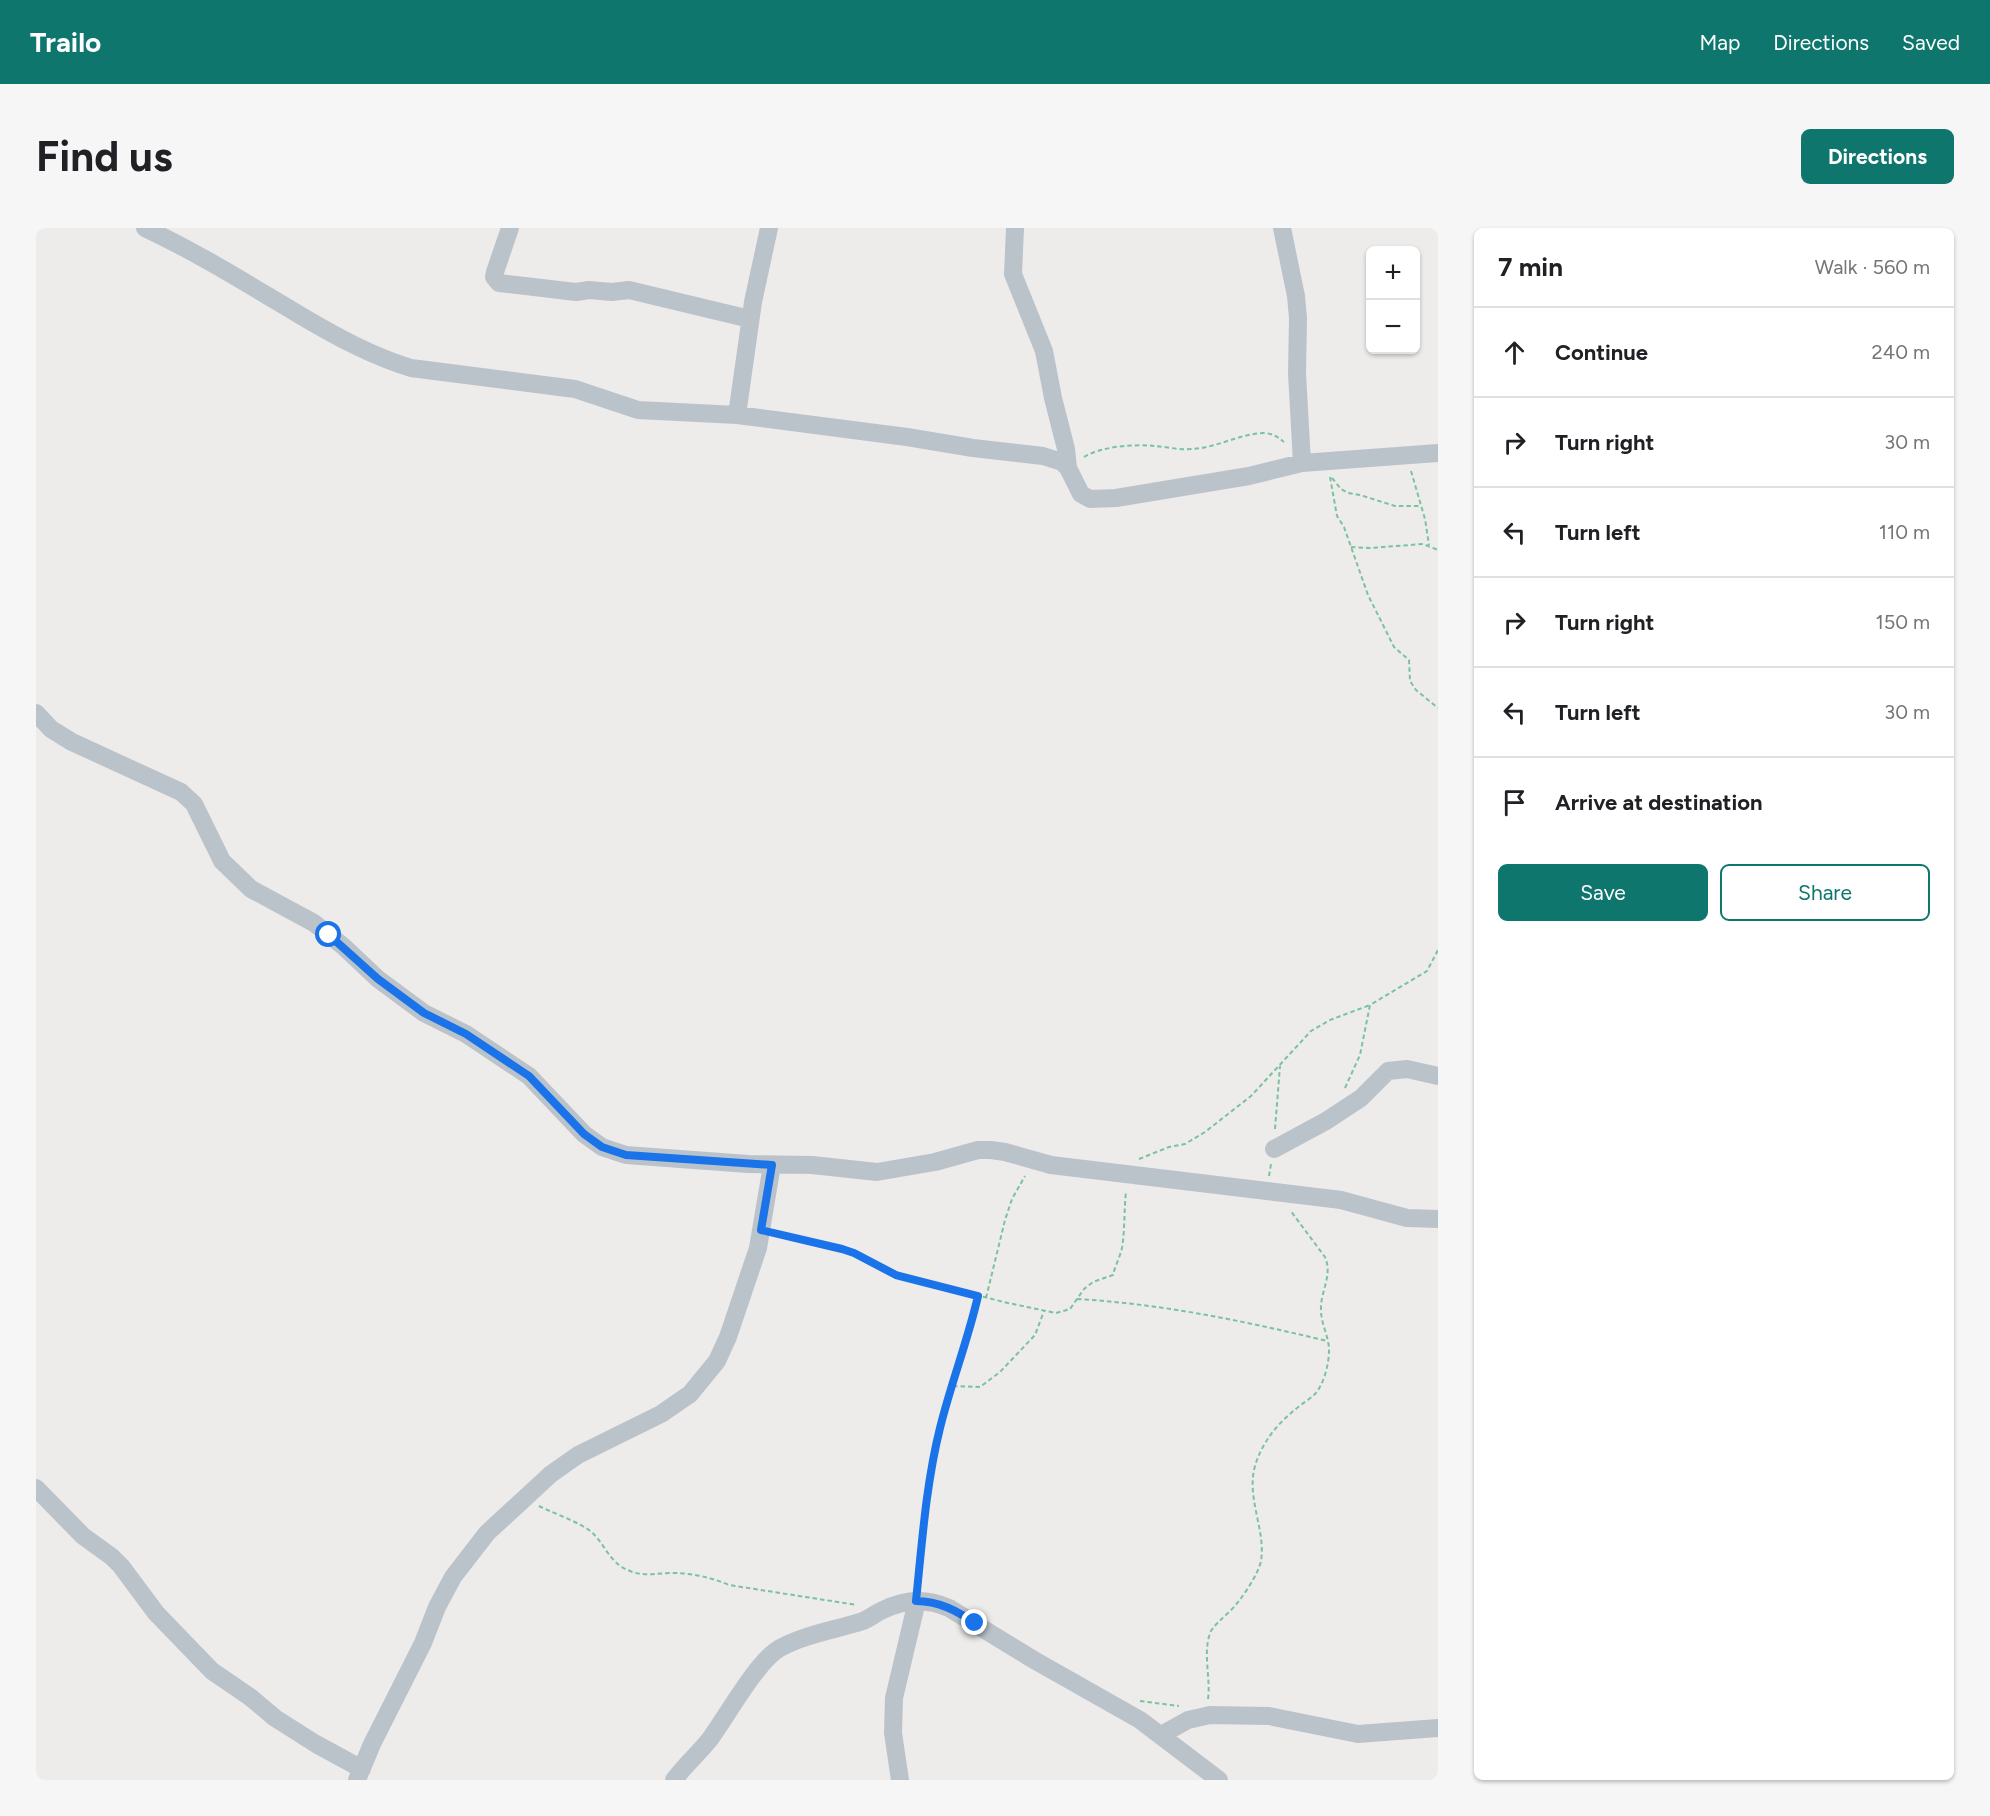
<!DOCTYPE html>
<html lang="en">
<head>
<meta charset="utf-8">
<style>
  body { margin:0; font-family:Figtree,sans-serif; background:#f6f6f6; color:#202124 }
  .controls { position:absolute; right:18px; top:18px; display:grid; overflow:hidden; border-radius:9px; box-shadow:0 2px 4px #0004 }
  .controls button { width:54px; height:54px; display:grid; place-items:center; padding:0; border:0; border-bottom:2px solid #e0e0e0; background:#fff; color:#202124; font:30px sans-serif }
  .stop { position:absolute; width:18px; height:18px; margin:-14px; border:4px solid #1a73e8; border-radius:50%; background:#fff }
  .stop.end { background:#1a73e8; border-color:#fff; box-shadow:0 2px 6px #0008 }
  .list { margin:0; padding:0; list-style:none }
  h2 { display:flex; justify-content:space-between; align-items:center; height:78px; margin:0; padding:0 24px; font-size:26px }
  h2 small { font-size:20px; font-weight:400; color:#757577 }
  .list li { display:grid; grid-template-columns:39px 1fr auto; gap:18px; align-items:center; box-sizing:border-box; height:90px; padding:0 24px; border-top:2px solid #e0e0e0 }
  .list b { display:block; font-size:22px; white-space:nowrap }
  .list em { font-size:20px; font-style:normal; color:#757577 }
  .actions { display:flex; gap:12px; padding:18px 24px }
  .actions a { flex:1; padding:14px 0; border:2px solid #0f766e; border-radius:9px; text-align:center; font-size:21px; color:#0f766e }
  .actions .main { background:#0f766e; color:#fff }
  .icon { flex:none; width:33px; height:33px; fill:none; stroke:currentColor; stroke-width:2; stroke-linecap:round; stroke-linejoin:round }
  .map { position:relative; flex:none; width:1402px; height:1552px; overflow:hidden; border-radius:9px }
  header { display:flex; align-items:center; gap:36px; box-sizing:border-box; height:84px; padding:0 30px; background:#0f766e; color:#fff }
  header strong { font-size:28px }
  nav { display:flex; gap:33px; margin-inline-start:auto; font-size:21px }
  .intro { display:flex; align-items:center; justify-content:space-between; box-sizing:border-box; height:144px; padding:0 36px }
  h1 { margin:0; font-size:42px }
  .button { padding:15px 27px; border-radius:9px; background:#0f766e; color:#fff; font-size:21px; font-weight:700 }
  main { display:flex; gap:36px; padding:0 36px }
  aside { flex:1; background:#fff; border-radius:9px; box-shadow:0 2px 4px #0004 }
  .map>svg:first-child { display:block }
</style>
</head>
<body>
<header>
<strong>Trailo</strong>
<nav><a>Map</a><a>Directions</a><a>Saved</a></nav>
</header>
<div class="intro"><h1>Find us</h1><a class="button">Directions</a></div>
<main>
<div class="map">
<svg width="1402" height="1552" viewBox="0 0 1402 1552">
  <rect width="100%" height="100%" fill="#eeebeb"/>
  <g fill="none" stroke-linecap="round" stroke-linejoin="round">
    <path stroke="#79c39f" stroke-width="2" stroke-dasharray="4.5 3" stroke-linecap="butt" d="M1048,229C1067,218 1097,216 1119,218C1131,219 1143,222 1156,221C1180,220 1203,206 1227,205C1236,205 1242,209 1248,214
      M1375,243L1389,291L1393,317
      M1294,249L1301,288L1308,299L1332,367L1358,419L1373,432L1374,453L1380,462L1402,480
      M1296,250L1305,261L1312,265L1324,267L1359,278H1384
      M1315,319L1334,320L1387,316L1402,322
      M1309,860L1324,827L1334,777L1391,743L1402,722
      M1239,901L1244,838
      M1103,931L1133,919L1149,916L1169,904L1215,868L1275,803L1294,792L1334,777
      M1233,948L1235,936
      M740,1005L818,1025L860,1047L972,1075L1020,1085L1034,1081L1048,1061L1057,1054L1077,1047C1079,1038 1084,1029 1086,1020C1089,1001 1088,982 1090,963
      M950,1070L969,992L976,971L989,948
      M1041,1071C1127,1076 1208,1093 1291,1113
      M917,1158L944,1159L964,1144L999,1107L1008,1083
      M503,1278C519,1286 538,1292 553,1302C569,1314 572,1335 594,1343C608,1349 621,1345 635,1345C656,1345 674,1349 693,1357L821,1377
      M882,1358C887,1305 891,1251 904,1199C915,1155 932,1112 942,1068
      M1172,1471C1175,1450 1166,1423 1175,1403C1180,1395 1187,1390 1194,1383C1204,1374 1222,1347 1225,1333C1230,1302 1210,1270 1219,1238C1226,1214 1242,1195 1261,1180C1267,1175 1274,1171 1279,1166C1288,1156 1293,1136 1293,1122C1293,1109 1285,1096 1285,1082C1284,1064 1297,1048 1289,1029L1254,982
      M1104,1473L1143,1478"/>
    <path stroke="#bbc3ca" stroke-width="18" d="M109,0C164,26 215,58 267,89C301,109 336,128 375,140L539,161L602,182L701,187L871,209L937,220L1007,228L1026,234L1032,240L1045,266L1054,271L1080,270L1213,248L1266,235L1402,225
      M474,0L459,44L458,49L463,55L540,64L553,62L576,64L593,62L714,91
      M979,0L977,46L1008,123L1017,170L1030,221L1032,240
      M1246,0L1260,68L1262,90L1261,145L1266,235
      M701,187L717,74L733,0
      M0,485L15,501L36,514L145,564L158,576L186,633L215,661L278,695L307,718L342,751L388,785L430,806L493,848L548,906L566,919L590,927L712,936L776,937L841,944L899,934L942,922H955L969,924L1015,937L1305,972L1371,990L1402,991
      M1238,921L1290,893L1325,870L1352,843L1371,841L1402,848
      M0,1260L47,1308L76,1329L85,1338L120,1385L176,1443L214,1469L239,1490L280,1516L326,1541
      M1125,1507L1152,1492L1174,1487L1233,1488L1322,1506L1402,1500
      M321,1552L336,1516L387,1415L401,1379L417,1349L451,1305L515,1246L542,1227L625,1186L654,1166L681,1133L692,1109L722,1020L736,937
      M638,1552C649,1537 663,1525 674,1511C691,1488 721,1433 744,1420C770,1406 799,1402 827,1393C834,1390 840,1385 847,1382C869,1371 891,1370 913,1380L998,1432L1104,1492L1183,1552
      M864,1552L857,1505L858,1470L881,1373"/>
  </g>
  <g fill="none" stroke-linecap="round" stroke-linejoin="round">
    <path stroke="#1a73e8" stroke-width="8" d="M293,707L342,751L388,785L430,806L493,848L548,906L566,919L590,927L736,937L725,1002L806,1021L818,1025L860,1047L942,1068C932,1112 915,1155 904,1200C890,1256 886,1315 880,1373C903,1373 921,1383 939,1395"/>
  </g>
</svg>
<div class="controls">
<button>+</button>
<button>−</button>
</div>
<div class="stop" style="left:293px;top:707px"></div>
<div class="stop end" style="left:939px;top:1395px"></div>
</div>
<aside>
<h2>7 min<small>Walk · 560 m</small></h2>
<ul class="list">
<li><svg class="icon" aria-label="ahead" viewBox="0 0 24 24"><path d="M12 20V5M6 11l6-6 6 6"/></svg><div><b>Continue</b></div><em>240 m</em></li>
<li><svg class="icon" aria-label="right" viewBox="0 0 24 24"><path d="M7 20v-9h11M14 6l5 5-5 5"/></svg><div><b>Turn right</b></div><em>30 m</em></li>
<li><svg class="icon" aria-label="left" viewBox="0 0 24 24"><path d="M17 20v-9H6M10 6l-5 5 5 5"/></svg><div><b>Turn left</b></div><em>110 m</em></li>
<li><svg class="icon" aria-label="right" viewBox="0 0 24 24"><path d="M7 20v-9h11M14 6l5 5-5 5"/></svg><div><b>Turn right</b></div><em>150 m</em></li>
<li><svg class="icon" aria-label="left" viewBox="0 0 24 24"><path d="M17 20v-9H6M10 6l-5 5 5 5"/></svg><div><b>Turn left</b></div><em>30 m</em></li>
<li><svg class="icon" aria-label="arrive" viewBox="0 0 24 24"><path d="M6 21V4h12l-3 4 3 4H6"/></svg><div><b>Arrive at destination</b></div></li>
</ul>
<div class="actions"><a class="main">Save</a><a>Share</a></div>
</aside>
</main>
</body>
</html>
